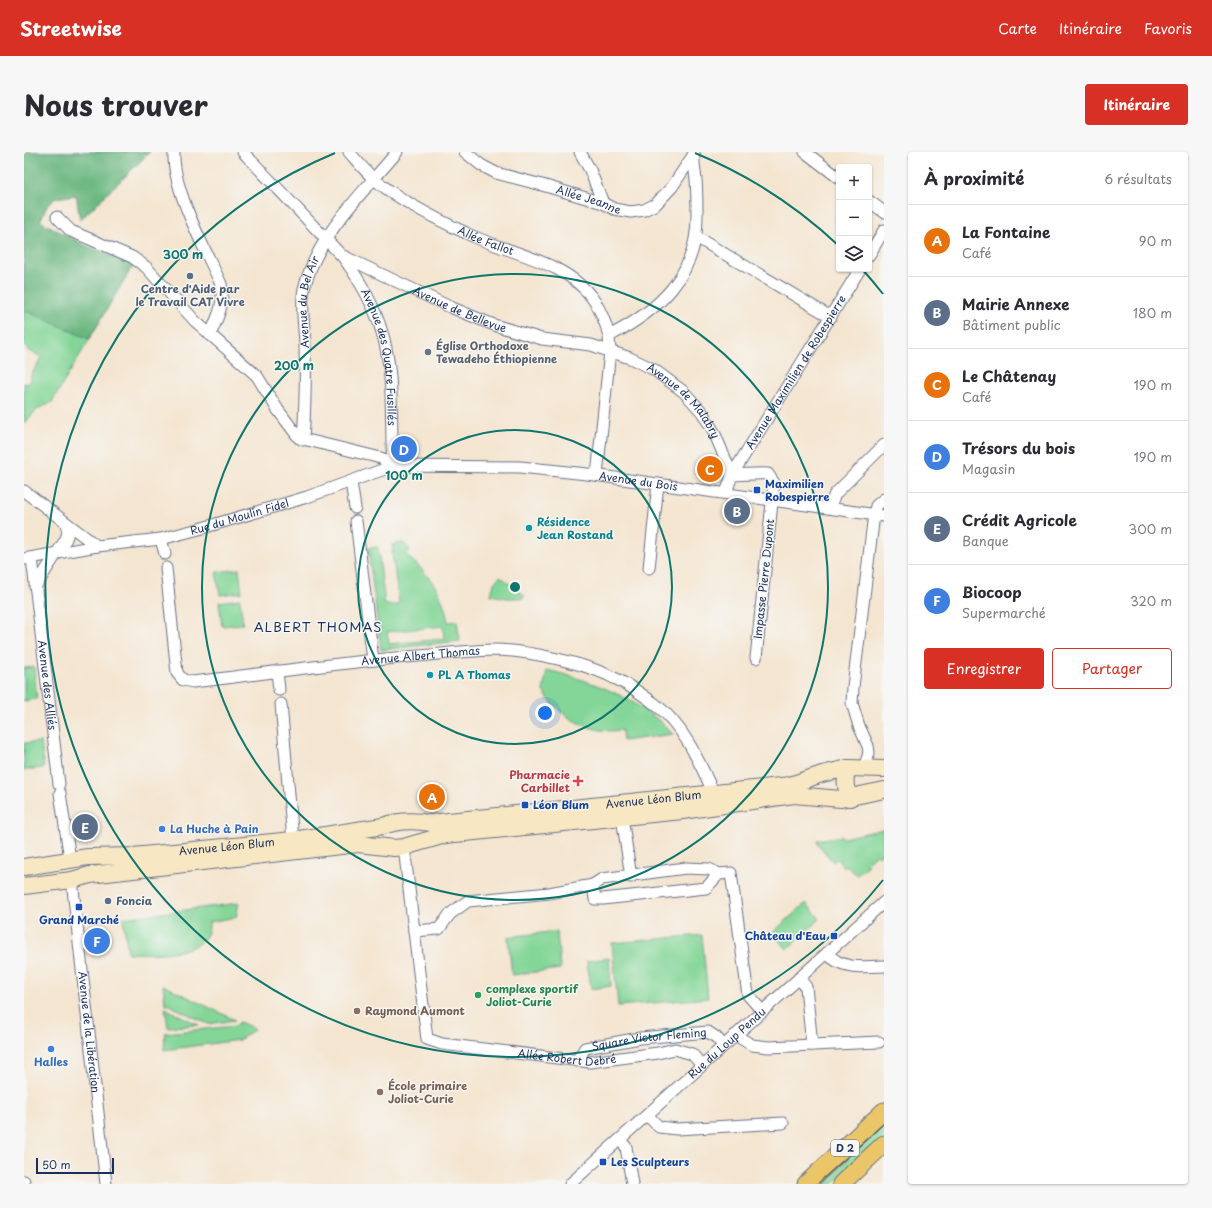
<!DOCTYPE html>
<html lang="fr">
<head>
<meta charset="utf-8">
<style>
  body { margin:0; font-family:"Playpen Sans",sans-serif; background:#f7f7f7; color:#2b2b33 }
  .controls { position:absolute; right:12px; top:12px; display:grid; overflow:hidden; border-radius:4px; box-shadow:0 1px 3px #0004 }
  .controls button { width:36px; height:36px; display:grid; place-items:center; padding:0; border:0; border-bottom:1px solid #e1e1e2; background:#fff; color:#2b2b33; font:20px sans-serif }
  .scale { position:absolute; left:12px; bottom:10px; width:78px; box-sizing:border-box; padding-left:4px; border:2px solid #1b2f5e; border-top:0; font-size:11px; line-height:14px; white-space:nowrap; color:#1b2f5e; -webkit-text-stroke:3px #f6f6f2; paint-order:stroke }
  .you { position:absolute; left:521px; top:561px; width:14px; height:14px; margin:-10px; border:3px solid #fff; border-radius:50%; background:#1a73e8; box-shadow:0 0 0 6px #1a73e833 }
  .badge { display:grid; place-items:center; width:26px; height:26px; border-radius:50%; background:#d93025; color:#fff; font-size:13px; font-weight:700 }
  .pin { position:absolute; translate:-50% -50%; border:2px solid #fff; box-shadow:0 1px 4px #0006 }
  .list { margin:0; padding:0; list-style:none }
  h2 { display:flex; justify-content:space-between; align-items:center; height:52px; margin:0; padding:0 16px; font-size:17px }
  h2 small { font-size:13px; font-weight:400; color:#7c7c81 }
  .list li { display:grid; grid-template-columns:26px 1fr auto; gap:12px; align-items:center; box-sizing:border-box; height:72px; padding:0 16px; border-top:1px solid #e1e1e2 }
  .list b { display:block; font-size:15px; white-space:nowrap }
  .list p { margin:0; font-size:13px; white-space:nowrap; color:#7c7c81 }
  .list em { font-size:13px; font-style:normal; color:#7c7c81 }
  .actions { display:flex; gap:8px; padding:12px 16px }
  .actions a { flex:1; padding:9px 0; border:1px solid #d93025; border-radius:4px; text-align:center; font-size:14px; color:#d93025 }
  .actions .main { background:#d93025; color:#fff }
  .icon { flex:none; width:22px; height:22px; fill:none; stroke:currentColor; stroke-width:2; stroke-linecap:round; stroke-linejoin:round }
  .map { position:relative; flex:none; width:860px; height:1032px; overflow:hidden; border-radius:4px }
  header { display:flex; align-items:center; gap:24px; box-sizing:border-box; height:56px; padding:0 20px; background:#d93025; color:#fff }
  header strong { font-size:19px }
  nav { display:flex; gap:22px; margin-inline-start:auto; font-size:14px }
  .intro { display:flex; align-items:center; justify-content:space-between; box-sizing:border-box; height:96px; padding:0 24px }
  h1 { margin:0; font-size:28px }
  .button { padding:10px 18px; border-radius:4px; background:#d93025; color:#fff; font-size:14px; font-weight:700 }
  main { display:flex; gap:24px; padding:0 24px }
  aside { flex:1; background:#fff; border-radius:4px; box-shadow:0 1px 3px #0004 }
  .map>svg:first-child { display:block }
</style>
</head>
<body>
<header>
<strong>Streetwise</strong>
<nav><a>Carte</a><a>Itinéraire</a><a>Favoris</a></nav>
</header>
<div class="intro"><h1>Nous trouver</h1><a class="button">Itinéraire</a></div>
<main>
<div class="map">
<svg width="860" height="1032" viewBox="0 0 860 1032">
  <rect width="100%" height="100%" fill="#f6f6f2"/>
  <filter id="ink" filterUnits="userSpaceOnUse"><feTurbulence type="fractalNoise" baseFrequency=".025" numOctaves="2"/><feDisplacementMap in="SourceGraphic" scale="8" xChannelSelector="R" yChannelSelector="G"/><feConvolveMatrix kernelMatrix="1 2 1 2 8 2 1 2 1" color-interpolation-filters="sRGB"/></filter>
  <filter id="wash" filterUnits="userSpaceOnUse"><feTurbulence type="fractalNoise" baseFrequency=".012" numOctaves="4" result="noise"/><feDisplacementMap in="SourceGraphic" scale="16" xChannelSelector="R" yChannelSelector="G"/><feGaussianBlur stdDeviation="0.9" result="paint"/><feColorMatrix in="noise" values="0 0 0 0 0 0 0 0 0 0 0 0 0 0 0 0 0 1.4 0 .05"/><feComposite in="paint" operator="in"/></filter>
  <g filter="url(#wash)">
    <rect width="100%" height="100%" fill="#f4e5d0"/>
    <path fill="#83d697" stroke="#4f827a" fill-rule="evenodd" d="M0,0H126L56,68L53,43L31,46L22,56L16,69L60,93L84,156L28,250L14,257L0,271V231L4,232L8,226L6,225L18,205L3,198L4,196L0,194Z
      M379,391L386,397L382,403C405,422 419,440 424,470L433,469L436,489L357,498L344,396L354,395L361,453H374L375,451L368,400L369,394L367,393ZM419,474L420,487L365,492L363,480Z
      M215,417L218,440L196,443L192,420Z
      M476,424L501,444L499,446H483L467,443L470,431Z
      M216,447L219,472L198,474L195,450Z
      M10,515L13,547L0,549V516Z
      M523,518C570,529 616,547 649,582L599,589L598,578C567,583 535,565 519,539Z
      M17,590L20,616L0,618V591Z
      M860,677V700L854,704L852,702L842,711L844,713L832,723L823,713L820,716L813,707L809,710L794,692L793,688L818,684L819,686Z
      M215,751L212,765L185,770C185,773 185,779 183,782C174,804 124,802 104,801L99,766Z
      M782,751L796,767L763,797L748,781Z
      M533,779L536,817L488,823L484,785Z
      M678,783L684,846L594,854L588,791Z
      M585,806L587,834L567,837L563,809Z
      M139,833L211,868L184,872L141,851Z
      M141,856L175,873L144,875Z
      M216,870L231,877L215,888L140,898L141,881L211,874Z
      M860,964V986L809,1032H786Z"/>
    <path fill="#6ab780" stroke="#42736f" d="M0,0H126L56,68L52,43L31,46L22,56L16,69L60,93L110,112L65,187L0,158Z"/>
  </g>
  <g filter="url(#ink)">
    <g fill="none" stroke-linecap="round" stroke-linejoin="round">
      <g stroke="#676f86" stroke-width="13">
        <g id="street">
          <path d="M150,0C148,37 181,97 197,132C201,151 194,165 186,183"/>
          <path id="s1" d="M219,0L317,103L426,155L470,173L518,187L567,193L606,206L629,217L660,240L678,260L690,280L708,323"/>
          <path id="s2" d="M325,0C333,9 341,19 350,27C375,48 412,67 442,81C484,102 544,108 571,150C578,161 582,172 585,184"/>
          <path id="s3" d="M441,0L457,13L472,21L518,33L579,51L590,57L607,60L620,58L632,52L648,35L670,2"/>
          <path d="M556,0L566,18L579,51"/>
          <path d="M781,0L815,26"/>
          <path d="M845,49L860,60"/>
          <path d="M33,65L47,79L108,105L122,115L171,169L233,224L254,258L275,286L357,306L369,314"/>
          <path d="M672,85L807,165"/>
          <path d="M845,103L860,78"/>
          <path id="s4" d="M319,105C335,127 349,151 357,177C371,219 366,270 369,314"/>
          <path id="s5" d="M279,288C281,257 282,225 281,194C281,176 276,155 280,137C293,83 339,41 373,0"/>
          <path d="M573,323L586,199L585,184C634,159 673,124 673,65C673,52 673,40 672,28C671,19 669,9 670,0"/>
          <path id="s6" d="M708,323L836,117"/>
          <path d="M327,330L331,356"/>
          <path d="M0,339L73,394"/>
          <path d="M702,341L708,323C720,323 732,321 744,322L750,331L732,506"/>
          <path d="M805,356L811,342L860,293"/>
          <path d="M332,369L349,508"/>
          <path d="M137,387L141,402"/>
          <path id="s7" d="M8,406L35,632"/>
          <path id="s8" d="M0,407L73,394L137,387L175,377L283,345L369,314L496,315L563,322L860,364"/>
          <path id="s9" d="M142,416L153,521L159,528L169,530C244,521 319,510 394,504C420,502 447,498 473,498C505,499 561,511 590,526C604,532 619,543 631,552C660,574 675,609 690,642"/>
          <path d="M625,416L634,332"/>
          <path d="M11,435L42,387L44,380L42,372"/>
          <path d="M253,519L255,538"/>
          <path d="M257,552L269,688"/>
          <path d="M840,616L845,601L844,594L835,574L828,551L829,535L850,362L852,354L860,347"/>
          <path d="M36,641L46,707"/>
          <path d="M598,665L607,725"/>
          <path id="s10" d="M380,695L403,887L418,892L566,910L634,901L651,897L668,902L677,912"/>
          <path d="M695,722L682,736L579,747H571L569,733L578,727L662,716L685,717L695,722L707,721L724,843L738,859"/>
          <path id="s11" d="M48,728L82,1032"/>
          <path d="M390,779L415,777L426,762L444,749L525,741L569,733"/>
          <path d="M803,801C817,818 840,815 860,814"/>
          <path d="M775,826L782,835L788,893"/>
          <path d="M711,883L728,893L745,895L855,890"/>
          <path id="s12" d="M553,909L561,896L616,886L684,880L693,886L699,894"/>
          <path d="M624,964L635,975L653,977L759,971"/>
          <path d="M596,988L602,995L608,1032"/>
          <path d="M0,1029V1032"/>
          <path id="s13" d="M546,1032L860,750"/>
        </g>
      </g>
      <g stroke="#676f86" stroke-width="18">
        <g id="secondary">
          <path d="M824,616C820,628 821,635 826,646"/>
          <path id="s14" d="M0,715L64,705L109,704L269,688L359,674C375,668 390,668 406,671L766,633L798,622L824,616L860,617"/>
          <path d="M0,734L48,728L66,723L334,692L370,696L380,695L421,683L658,659L770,643L817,647L860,638"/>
        </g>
      </g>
      <g stroke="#676f86" stroke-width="19">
        <path id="primary" d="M782,1032L860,959
          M817,1032L860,992"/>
      </g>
      <use href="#street" stroke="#fff" stroke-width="11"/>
      <use href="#secondary" stroke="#f7e8c3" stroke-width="16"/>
      <use href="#primary" stroke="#ebc669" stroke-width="17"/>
      <path stroke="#1b2f5e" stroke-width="1" d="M793,1032L860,971"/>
    </g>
  </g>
  <g fill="none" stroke="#0f766e" stroke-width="2">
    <circle cx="491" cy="435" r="157"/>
    <circle cx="491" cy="435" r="313"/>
    <path d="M859 728A470 470 0 1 1 311 1M671 1A470 470 0 0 1 815 94M838 117A470 470 0 0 1 859 142"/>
  </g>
  <g fill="#5c6f8a" stroke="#f6f6f2" stroke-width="1.5">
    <circle cx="166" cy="124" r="4"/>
    <circle cx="84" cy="749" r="4"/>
  </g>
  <circle fill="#6b7280" stroke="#f6f6f2" stroke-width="1.5" cx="404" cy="200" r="4"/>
  <g fill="#1a4fb4" stroke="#f6f6f2" stroke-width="1.5">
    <rect x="729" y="334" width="8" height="8" rx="2"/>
    <rect x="497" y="649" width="8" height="8" rx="2"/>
    <rect x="51" y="751" width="8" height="8" rx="2"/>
    <rect x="806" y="780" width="8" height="8" rx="2"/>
    <rect x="575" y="1006" width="8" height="8" rx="2"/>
  </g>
  <g fill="#0f9aa8" stroke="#f6f6f2" stroke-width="1.5">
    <circle cx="505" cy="376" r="4"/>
    <circle cx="406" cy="523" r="4"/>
  </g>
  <path fill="#e0444e" stroke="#f6f6f2" stroke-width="1.5" d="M552 623h4v4h4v4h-4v4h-4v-4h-4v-4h4z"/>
  <g fill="#3f7fe0" stroke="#f6f6f2" stroke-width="1.5">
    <circle cx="138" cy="677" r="4"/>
    <circle cx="27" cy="897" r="4"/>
  </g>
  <circle fill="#2e9e5b" stroke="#f6f6f2" stroke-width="1.5" cx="454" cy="843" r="4"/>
  <g fill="#8d6e63" stroke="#f6f6f2" stroke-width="1.5">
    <circle cx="333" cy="859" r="4"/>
    <circle cx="356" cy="940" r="4"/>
  </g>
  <g text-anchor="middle" stroke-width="3" stroke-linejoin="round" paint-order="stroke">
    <rect fill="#f6f6f2" stroke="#5d6b8a" stroke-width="1" x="807" y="988" width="28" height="16" rx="3"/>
    <g font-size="10" font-weight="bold" fill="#1b2f5e">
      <text x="821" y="1000">D 2</text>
    </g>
    <g font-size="11" fill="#1b2f5e" stroke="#f6f6f2">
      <text dy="4" stroke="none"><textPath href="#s3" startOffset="134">Allée Jeanne</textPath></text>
      <text dy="4" stroke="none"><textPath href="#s2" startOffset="165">Allée Fallot</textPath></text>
      <text dy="4" stroke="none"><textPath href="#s5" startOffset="139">Avenue du Bel Air</textPath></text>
      <text dy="4" stroke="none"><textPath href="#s1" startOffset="273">Avenue de Bellevue</textPath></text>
      <text dy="4" stroke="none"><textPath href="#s4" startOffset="109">Avenue des Quatre Fusillés</textPath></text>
      <text dy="4" stroke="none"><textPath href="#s6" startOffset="121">Avenue Maximilien de Robespierre</textPath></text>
      <text dy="4" stroke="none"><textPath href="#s1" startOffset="521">Avenue de Malabry</textPath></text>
      <text dy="4" stroke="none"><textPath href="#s8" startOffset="628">Avenue du Bois</textPath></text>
      <text dy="4" stroke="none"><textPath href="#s8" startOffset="220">Rue du Moulin Fidel</textPath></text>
      <text transform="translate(740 427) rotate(-84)" y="4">Impasse Pierre Dupont</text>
      <text dy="4" stroke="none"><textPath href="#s9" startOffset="354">Avenue Albert Thomas</textPath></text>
      <text dy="4" stroke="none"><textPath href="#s7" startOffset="128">Avenue des Alliés</textPath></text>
      <text dy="4" stroke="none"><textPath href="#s14" startOffset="634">Avenue Léon Blum</textPath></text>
      <text dy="4" stroke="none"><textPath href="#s14" startOffset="204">Avenue Léon Blum</textPath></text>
      <text dy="4" stroke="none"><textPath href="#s11" startOffset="153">Avenue de la Libération</textPath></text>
      <text dy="4" stroke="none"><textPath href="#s12" startOffset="80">Square Victor Fleming</textPath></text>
      <text dy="4" stroke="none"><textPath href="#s13" startOffset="211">Rue du Loup Pendu</textPath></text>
      <text dy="4" stroke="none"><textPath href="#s10" startOffset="335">Allée Robert Debré</textPath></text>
    </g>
    <g font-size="11" font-weight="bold" fill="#4e5e75" stroke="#f6f6f2">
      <text x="166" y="141">Centre d'Aide par<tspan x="166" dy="13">le Travail CAT Vivre</tspan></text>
      <text x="92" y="753" text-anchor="start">Foncia</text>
    </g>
    <g font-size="11" font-weight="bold" fill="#5b616d" stroke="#f6f6f2" text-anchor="start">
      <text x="412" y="198">Église Orthodoxe<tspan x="412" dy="13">Tewadeho Éthiopienne</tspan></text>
    </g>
    <g font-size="11" font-weight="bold" fill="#164399" stroke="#f6f6f2" text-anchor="start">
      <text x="741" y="336">Maximilien<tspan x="741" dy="13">Robespierre</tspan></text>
      <text x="509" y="657">Léon Blum</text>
      <text x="55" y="772" text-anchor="middle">Grand Marché</text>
      <text x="802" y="788" text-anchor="end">Château d'Eau</text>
      <text x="587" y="1014">Les Sculpteurs</text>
    </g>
    <g font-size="11" font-weight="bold" fill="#0d838f" stroke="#f6f6f2" text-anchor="start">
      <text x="513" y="374">Résidence<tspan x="513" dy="13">Jean Rostand</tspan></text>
      <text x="414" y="527">PL A Thomas</text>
    </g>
    <g font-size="11" font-weight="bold" fill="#be3a42" stroke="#f6f6f2" text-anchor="end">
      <text x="546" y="627">Pharmacie<tspan x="546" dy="13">Carbillet</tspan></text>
    </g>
    <g font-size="11" font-weight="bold" fill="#366cbe" stroke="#f6f6f2" text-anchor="start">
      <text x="146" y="681">La Huche à Pain</text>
      <text x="27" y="914" text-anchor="middle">Halles</text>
    </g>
    <g font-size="11" font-weight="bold" fill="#27864d" stroke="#f6f6f2" text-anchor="start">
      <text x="462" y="841">complexe sportif<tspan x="462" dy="13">Joliot-Curie</tspan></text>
    </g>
    <g font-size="11" font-weight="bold" fill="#785e54" stroke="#f6f6f2" text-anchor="start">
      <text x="341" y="863">Raymond Aumont</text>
      <text x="364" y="938">École primaire<tspan x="364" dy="13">Joliot-Curie</tspan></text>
    </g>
    <g font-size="13" letter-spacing="1" fill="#1b2f5e" stroke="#f6f6f2">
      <text x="294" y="480">ALBERT THOMAS</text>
    </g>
  </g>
  <circle cx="491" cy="435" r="6" fill="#0f766e" stroke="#f6f6f2" stroke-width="2"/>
  <g font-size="12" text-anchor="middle" font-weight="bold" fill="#0f766e" stroke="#f6f6f2" stroke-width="3" stroke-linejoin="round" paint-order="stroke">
    <text x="159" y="107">300 m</text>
    <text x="270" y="218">200 m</text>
    <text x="380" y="328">100 m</text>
  </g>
</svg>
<div class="controls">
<button>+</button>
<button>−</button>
<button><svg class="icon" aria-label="layers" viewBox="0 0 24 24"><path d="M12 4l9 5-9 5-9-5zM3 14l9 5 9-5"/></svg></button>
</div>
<div class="scale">50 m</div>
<div class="you"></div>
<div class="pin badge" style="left:408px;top:645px;background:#e8710a">A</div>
<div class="pin badge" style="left:713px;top:359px;background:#5c6f8a">B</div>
<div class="pin badge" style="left:686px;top:317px;background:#e8710a">C</div>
<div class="pin badge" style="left:380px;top:297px;background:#3f7fe0">D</div>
<div class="pin badge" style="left:61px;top:675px;background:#5c6f8a">E</div>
<div class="pin badge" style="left:73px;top:789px;background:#3f7fe0">F</div>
</div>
<aside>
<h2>À proximité<small>6 résultats</small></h2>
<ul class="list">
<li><span class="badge" style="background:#e8710a">A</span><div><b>La Fontaine</b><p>Café</p></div><em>90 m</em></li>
<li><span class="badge" style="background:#5c6f8a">B</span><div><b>Mairie Annexe</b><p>Bâtiment public</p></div><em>180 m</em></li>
<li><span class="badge" style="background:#e8710a">C</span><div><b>Le Châtenay</b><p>Café</p></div><em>190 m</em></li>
<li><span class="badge" style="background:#3f7fe0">D</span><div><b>Trésors du bois</b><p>Magasin</p></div><em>190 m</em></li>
<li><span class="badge" style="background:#5c6f8a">E</span><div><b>Crédit Agricole</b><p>Banque</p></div><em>300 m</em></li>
<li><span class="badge" style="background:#3f7fe0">F</span><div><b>Biocoop</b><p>Supermarché</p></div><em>320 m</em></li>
</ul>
<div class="actions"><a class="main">Enregistrer</a><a>Partager</a></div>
</aside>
</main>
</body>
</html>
